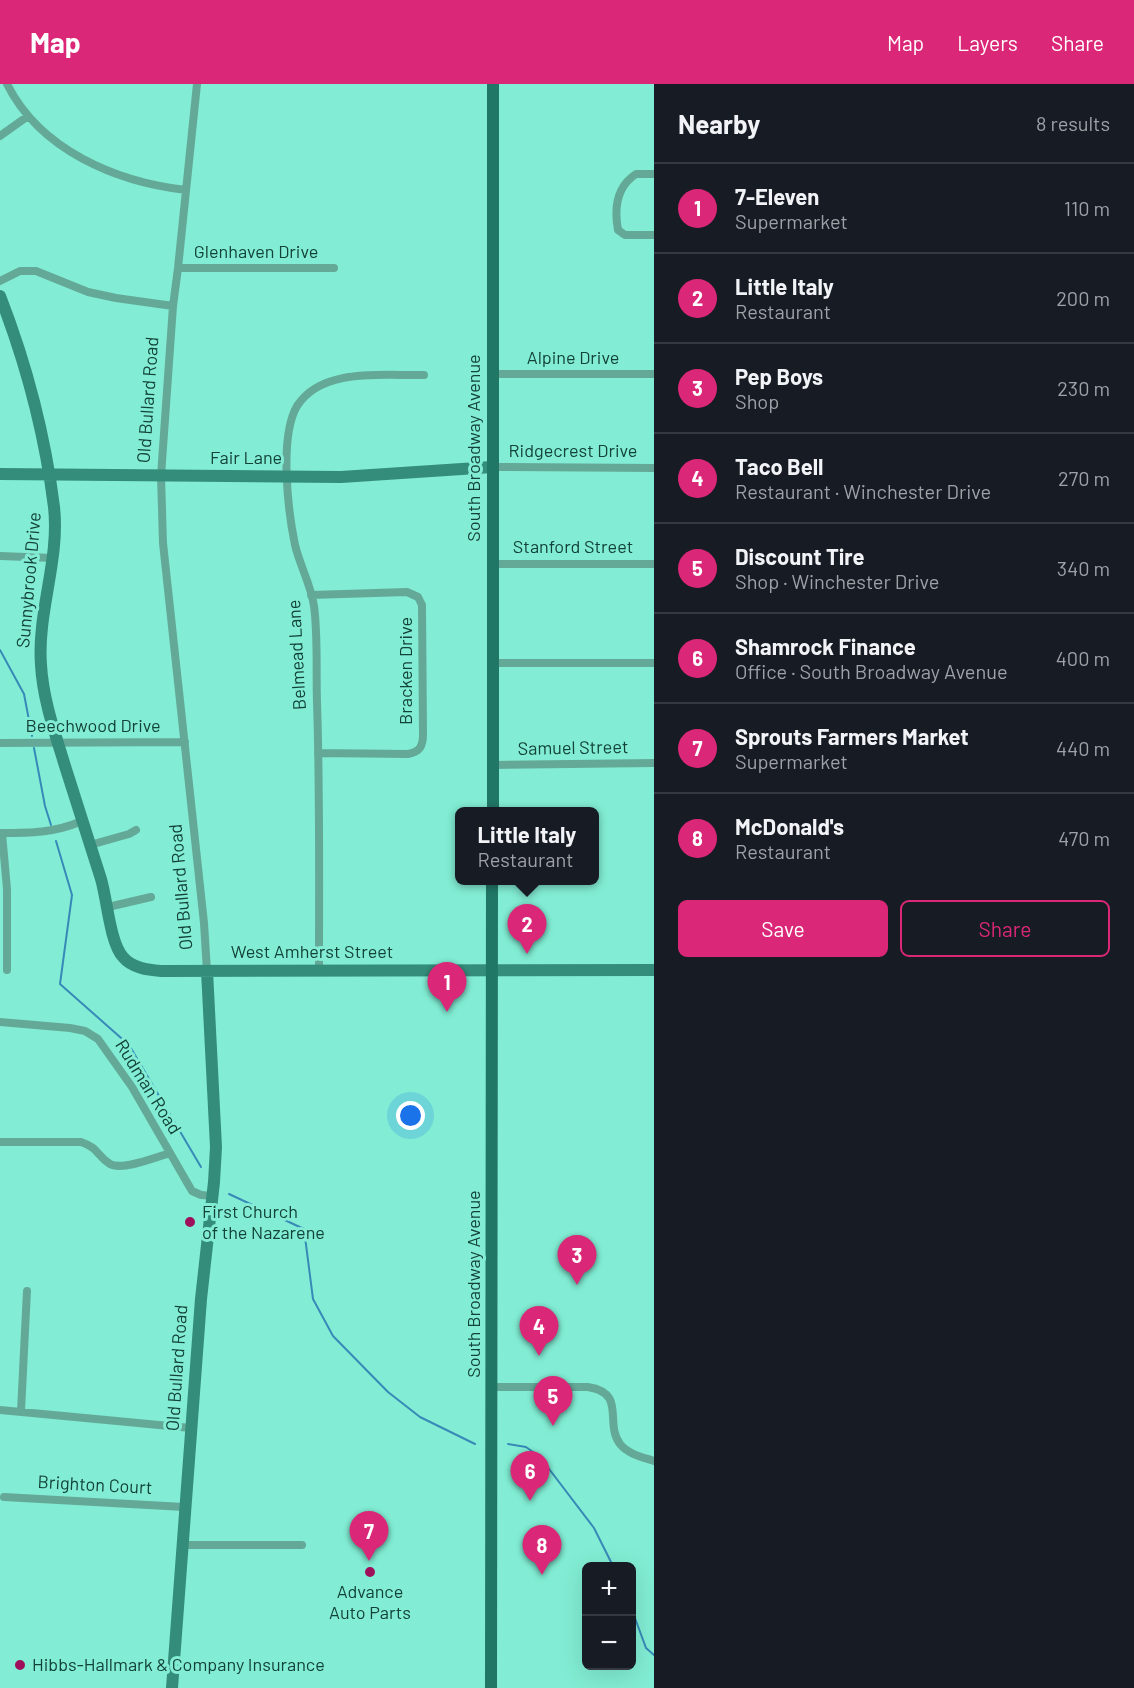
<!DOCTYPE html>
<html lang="en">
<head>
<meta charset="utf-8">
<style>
  body { margin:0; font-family:Barlow,sans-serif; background:#242831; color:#f1f3f6 }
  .controls { position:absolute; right:18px; bottom:18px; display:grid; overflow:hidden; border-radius:9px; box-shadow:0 6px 24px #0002 }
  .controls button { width:54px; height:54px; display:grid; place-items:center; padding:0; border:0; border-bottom:2px solid #363941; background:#171b24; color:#f1f3f6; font:30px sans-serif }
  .you { position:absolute; left:411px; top:1032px; width:21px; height:21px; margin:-15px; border:4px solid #fff; border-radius:50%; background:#1a73e8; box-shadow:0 0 0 9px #1a73e833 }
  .badge { display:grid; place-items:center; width:39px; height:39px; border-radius:50%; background:#db2777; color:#fff; font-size:20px; font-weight:700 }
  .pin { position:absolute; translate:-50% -50px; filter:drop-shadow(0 2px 3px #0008) }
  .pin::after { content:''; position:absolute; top:32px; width:21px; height:18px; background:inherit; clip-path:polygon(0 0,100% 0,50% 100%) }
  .popup { position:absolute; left:455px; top:723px; width:144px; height:78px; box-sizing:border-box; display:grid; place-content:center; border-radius:9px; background:#171b24; filter:drop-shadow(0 2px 4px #0005); font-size:20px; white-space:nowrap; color:#9ea1a6 }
  .popup b { font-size:22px; color:#f1f3f6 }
  .popup::after { content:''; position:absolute; left:50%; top:100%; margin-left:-12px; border:12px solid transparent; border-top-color:#171b24 }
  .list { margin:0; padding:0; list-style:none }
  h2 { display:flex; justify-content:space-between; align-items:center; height:78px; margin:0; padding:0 24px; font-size:26px }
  h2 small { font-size:20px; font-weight:400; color:#9ea1a6 }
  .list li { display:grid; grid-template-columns:39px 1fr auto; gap:18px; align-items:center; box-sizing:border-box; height:90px; padding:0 24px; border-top:2px solid #363941 }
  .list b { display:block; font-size:22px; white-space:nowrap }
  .list p { margin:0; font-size:20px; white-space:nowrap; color:#9ea1a6 }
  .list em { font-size:20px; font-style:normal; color:#9ea1a6 }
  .actions { display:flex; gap:12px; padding:18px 24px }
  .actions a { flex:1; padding:14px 0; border:2px solid #db2777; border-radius:9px; text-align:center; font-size:21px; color:#db2777 }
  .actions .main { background:#db2777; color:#fff }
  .map { position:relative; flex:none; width:654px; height:1604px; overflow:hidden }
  header { display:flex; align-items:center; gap:36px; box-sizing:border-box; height:84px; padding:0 30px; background:#db2777; color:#fff }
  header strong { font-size:28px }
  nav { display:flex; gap:33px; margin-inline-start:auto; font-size:21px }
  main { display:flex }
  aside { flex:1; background:#171b24 }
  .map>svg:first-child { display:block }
</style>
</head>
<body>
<header>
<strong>Map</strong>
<nav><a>Map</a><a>Layers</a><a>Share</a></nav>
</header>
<main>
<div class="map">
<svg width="654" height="1604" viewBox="0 0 654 1604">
  <rect width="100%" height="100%" fill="#82edd4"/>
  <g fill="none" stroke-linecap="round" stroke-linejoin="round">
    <path stroke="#378ab7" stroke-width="2" d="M0,566L24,610L32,652
      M34,664L45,722L51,741
      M56,757L72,811L60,900L129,961L201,1083
      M229,1110L304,1145L313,1215L333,1252L388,1308L420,1333L475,1360
      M508,1360L526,1363L540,1373L594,1444L613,1482
      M632,1526L646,1564L654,1571"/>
    <path stroke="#64a998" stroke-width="8" d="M7,0C40,66 116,98 186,106
      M197,0L178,184L173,222L161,392L163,459L204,839L207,887
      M0,52L28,32
      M654,90H636C616,103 614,124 618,146L625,151H654
      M178,184H334
      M0,197L20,187H36L88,208L116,214L173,222
      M493,290H654
      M492,383L654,384
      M0,472L53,474
      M492,480H654
      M311,511L407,508L418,513L422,521L423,650C423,662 420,668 408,670L318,669
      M493,579H654
      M0,659L185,658
      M493,681L654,679
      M0,749C31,749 54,749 82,737
      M2,749L7,805V886
      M90,761L129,750L136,746
      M108,823L151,813
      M319,886C319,797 320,707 317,618C316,588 318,551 314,522C311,501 300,482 295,461C288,427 279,353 297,322C322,283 383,292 424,291
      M0,938L70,944L85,947L98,955L132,1003L192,1107L201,1111L213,1112
      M0,1058H81C99,1064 97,1072 110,1080C122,1087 157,1073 170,1069
      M492,1303H588C627,1309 604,1339 620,1360C628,1370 642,1373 654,1377
      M0,1326L191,1344
      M21,1327L27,1207
      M4,1413L184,1423
      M182,1461H302"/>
    <path stroke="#348d7a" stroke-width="12" d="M0,212C26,279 45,351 54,423C60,476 37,528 41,581C43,616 55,649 65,682C77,720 89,757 101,795C107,815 110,859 123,873C132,884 148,886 161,887L654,886
      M0,390L341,393L492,383
      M172,1604L201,1215L214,1098L216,1063L207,887"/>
    <path stroke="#217766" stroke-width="12" d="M493,728V0
      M491,1604L492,796"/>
  </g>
  <g fill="#9e105b" stroke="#82edd4" stroke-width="2">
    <circle cx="190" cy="1138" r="6"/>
    <circle cx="370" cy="1488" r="6"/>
    <circle cx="20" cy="1581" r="6"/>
  </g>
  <g text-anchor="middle" stroke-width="6" stroke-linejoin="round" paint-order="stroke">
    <g font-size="18" fill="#134238" stroke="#82edd4">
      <text x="256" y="174">Glenhaven Drive</text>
      <text x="573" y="280">Alpine Drive</text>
      <text transform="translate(148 316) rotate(-86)" y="6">Old Bullard Road</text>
      <text transform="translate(474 364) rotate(-90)" y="6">South Broadway Avenue</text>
      <text x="573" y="373">Ridgecrest Drive</text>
      <text x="246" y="380">Fair Lane</text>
      <text x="573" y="469">Stanford Street</text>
      <text transform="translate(29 496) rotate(-85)" y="6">Sunnybrook Drive</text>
      <text transform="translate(297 571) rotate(-93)" y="6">Belmead Lane</text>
      <text transform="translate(406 587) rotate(-90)" y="6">Bracken Drive</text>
      <text x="93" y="648">Beechwood Drive</text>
      <text transform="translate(573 664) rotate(-1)" y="6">Samuel Street</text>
      <text transform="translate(181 803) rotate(-95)" y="6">Old Bullard Road</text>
      <text x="312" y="874">West Amherst Street</text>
      <text transform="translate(148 1003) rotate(58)" y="6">Rudman Road</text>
      <text transform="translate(474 1200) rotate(-90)" y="6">South Broadway Avenue</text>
      <text transform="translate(177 1284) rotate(-86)" y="6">Old Bullard Road</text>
      <text transform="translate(95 1401) rotate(3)" y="6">Brighton Court</text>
    </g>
    <g font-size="18" fill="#134238" stroke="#82edd4" text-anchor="start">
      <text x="202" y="1134">First Church<tspan x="202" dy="21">of the Nazarene</tspan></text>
      <text x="370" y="1514" text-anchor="middle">Advance<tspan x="370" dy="21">Auto Parts</tspan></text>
      <text x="32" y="1587">Hibbs-Hallmark &amp; Company Insurance</text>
    </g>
  </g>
</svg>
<div class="controls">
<button>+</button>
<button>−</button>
</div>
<div class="you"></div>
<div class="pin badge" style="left:447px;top:928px">1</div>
<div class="pin badge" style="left:527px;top:870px">2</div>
<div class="popup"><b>Little Italy</b>Restaurant</div>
<div class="pin badge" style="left:577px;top:1201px">3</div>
<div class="pin badge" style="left:539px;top:1272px">4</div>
<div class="pin badge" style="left:553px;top:1342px">5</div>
<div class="pin badge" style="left:530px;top:1417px">6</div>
<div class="pin badge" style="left:369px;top:1477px">7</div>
<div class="pin badge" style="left:542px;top:1491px">8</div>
</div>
<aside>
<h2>Nearby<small>8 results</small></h2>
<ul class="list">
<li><span class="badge">1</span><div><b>7-Eleven</b><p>Supermarket</p></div><em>110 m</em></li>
<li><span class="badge">2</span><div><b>Little Italy</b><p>Restaurant</p></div><em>200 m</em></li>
<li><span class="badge">3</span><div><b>Pep Boys</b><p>Shop</p></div><em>230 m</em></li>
<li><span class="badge">4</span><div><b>Taco Bell</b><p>Restaurant · Winchester Drive</p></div><em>270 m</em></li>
<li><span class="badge">5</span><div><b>Discount Tire</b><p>Shop · Winchester Drive</p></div><em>340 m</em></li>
<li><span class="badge">6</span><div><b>Shamrock Finance</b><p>Office · South Broadway Avenue</p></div><em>400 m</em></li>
<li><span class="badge">7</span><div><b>Sprouts Farmers Market</b><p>Supermarket</p></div><em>440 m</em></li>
<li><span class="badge">8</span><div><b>McDonald's</b><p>Restaurant</p></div><em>470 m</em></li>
</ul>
<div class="actions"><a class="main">Save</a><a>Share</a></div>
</aside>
</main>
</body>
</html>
